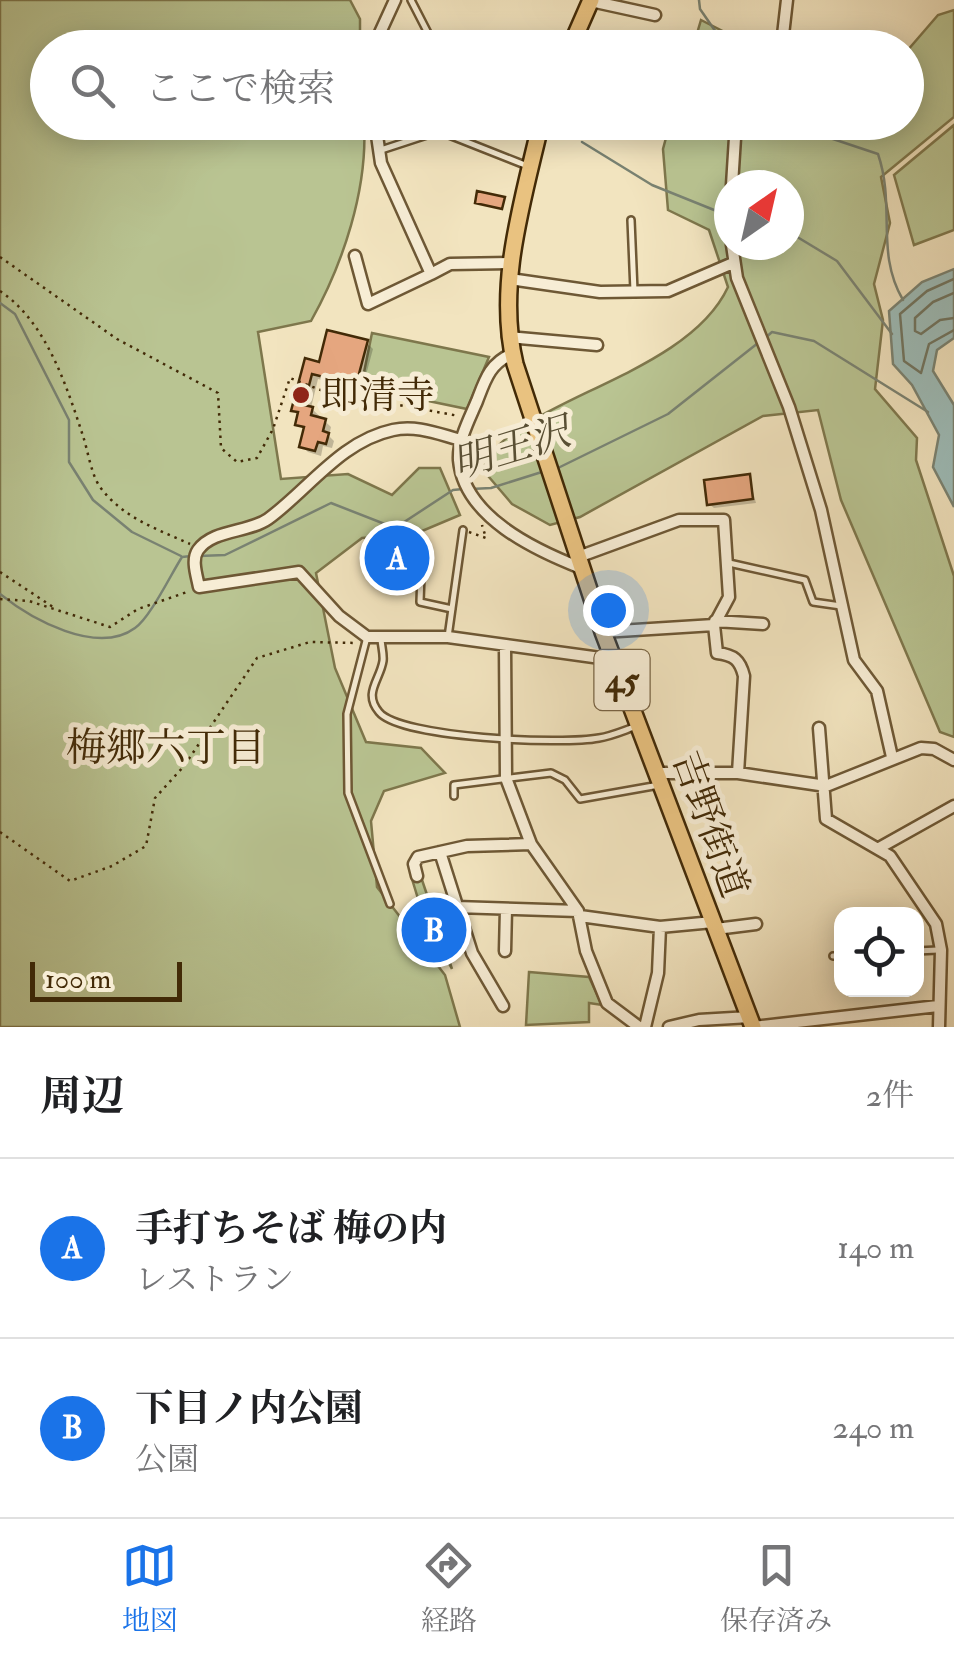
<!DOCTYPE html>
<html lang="ja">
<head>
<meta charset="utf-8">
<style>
  body { margin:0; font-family:"IM FELL Double Pica","Noto Serif JP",serif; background:#f2f2f2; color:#202124 }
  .controls { position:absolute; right:30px; bottom:30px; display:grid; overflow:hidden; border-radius:20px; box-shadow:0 5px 25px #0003 }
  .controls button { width:90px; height:90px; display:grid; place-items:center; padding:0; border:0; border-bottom:2px solid #e0e0e0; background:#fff; color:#202124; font:50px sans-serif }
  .compass { position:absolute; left:714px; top:170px; width:90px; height:90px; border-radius:50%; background:#fff; box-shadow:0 5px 25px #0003; rotate:34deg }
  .scale { position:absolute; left:30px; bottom:25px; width:152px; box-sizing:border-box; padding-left:10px; border:5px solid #422a07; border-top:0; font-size:28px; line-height:35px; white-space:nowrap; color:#422a07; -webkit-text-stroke:8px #f7edd5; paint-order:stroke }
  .you { position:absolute; left:608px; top:610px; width:35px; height:35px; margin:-25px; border:8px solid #fff; border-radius:50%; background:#1a73e8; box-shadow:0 0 0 15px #1a73e833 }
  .badge { display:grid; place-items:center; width:65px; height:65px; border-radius:50%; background:#1a73e8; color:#fff; font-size:32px; font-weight:700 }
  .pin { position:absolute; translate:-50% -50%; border:5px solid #fff; box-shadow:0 2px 10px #0006 }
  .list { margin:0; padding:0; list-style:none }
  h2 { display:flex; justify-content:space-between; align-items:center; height:130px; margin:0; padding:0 40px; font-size:42px }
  h2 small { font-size:32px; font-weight:400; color:#757577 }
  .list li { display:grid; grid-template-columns:65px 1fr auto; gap:30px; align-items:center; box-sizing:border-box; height:180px; padding:0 40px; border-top:2px solid #e0e0e0 }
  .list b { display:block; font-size:38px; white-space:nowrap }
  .list p { margin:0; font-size:32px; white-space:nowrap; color:#757577 }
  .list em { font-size:32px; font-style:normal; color:#757577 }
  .icon { flex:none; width:55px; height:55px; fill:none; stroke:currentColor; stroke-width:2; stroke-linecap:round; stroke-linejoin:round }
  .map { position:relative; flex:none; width:954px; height:1027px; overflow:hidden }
  .search { position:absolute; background:#fff; box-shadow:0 5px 25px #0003; left:30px; right:30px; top:30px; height:110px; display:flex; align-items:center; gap:25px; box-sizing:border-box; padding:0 35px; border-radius:55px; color:#757577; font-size:38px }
  .sheet { height:490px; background:#fff }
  nav { display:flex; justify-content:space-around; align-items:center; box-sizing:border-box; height:140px; border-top:2px solid #e0e0e0; background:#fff; font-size:28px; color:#757577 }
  nav a { display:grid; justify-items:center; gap:5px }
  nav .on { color:#1a73e8 }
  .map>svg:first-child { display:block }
</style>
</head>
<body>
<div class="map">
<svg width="954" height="1027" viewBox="0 0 954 1027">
  <rect width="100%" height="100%" fill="#f2e4bf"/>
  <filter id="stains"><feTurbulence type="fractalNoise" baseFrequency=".002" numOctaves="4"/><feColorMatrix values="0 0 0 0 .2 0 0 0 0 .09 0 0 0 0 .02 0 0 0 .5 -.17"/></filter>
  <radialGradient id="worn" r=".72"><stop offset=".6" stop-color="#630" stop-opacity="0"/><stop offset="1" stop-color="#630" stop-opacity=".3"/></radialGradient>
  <path fill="#b9c492" stroke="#7e774c" stroke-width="2.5" fill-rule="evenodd" d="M0,0H350L360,19V47L48,48V122L364,123C368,189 343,264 311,321L258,332L281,479L348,474L392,495L419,468H440L460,515L415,534L362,538L316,573L335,668L366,742L421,748L445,773L384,791L371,821L377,887L445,975L460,1027H0Z
    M954,10V117L881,177L890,223L874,284L883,320L875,389L917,438L916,460L954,576V737L940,732L841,500L818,410L763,416L580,517L550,525L512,504L483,470C504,401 685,380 728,287L709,230L668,210L663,149L670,123L906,122L907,51L938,15ZM729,185H789V245H729Z
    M701,20L754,47H693Z
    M954,125V230L914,245L894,175Z
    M372,333L489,357L467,409L361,387Z
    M421,877L452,969L423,915L412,879Z
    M529,972L589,977L602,1005L589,1003V1022L526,1025Z"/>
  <path fill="#9dbdba" stroke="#798272" stroke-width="2.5" d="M954,269V338L937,350L933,371L954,405V507L933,467L939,435L912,385L893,364L889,311L922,282Z"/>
  <path fill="#0003" d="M631,35L637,38L635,48L628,47Z
    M366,342L373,349L362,390L318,379L311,408L331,427L329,436L334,441L332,448L323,446L321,456L308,452L302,446L304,430L294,410L306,361L321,365Z
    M749,477L756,503L714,508L709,504Z
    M409,554L411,566L384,563Z"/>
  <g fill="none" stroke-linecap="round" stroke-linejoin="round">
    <path stroke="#707460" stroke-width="2.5" d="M954,279L927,291L900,314L904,361L921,373L929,344L954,330
      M954,293L933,302L915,318V331L921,334L940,320L954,318"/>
    <path stroke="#798272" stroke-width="2.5" d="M699,0L700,9L727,48
      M803,122L818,134L878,154C896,207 875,252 903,300
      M582,142L652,185L729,216
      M789,232L837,261L892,334
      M0,303L15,314L69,420V462L93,500L132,532L181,556
      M764,339L772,332L814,341L928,412
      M558,468L668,414L758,343
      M471,489L491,488L545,471
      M199,556L225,555L331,503L395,528L453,490L463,489
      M0,594C31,619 97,656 135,628C150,618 171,574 182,557L191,556"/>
  </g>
  <path fill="#e5a67f" stroke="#422a07" stroke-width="2.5" d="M477,191L505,197L502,209L475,203Z
    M327,330L368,340L356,385L312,374L304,405L313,407L311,415L326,419L323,431L329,433L326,444L318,442L315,451L299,447L304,427L295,425L298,412L291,411L305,358L319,362Z
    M750,474L753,499L707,505L704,480Z
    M382,551H410V565L382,564Z"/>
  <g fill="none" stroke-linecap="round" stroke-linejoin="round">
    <g stroke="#6e5835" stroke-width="10">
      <path id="lane" d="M411,0L429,35V48
        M381,150L439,131L525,165
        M631,220L634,291
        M729,563L805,580L813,602L841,606
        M421,574L420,602L452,609
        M367,637L347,714L348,793L390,904
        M448,637L463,530
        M381,638C381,645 384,654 383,661C380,680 363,693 379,712C400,738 563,745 599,738C612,736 625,730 637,726
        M454,796V785L551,773L565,780L580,799L659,785
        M916,951L938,950
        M833,956H842"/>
    </g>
    <g stroke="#6e5835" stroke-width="15">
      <path id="street" d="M591,1L655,15
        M373,48L395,0
        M775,48L783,35L787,0
        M375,122L381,163L431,274L450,264L512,263
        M732,185L736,122
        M732,245L737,278L789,407L821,510L854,660L877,691L892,757
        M355,256L368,304L431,274
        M510,279L600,292L668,291L733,263
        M508,337L597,345
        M512,354C490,363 485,380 477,401C469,420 458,440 459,460C464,517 535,550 581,568
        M461,440C438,434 417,425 393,430C341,441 308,490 268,519C248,533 213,529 198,550C191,560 197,576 199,587L299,572L339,616L367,637H448L615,660
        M578,557L679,520H724L729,597L714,625L717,653C734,655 740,660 744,676L738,773
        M715,621L763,624
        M603,632L714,625
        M505,647L506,778L531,844L578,911L586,951L607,1003L639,1027
        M819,728L826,819L890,856L936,924L941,950L939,1027
        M658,773H738L826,786L921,748L934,749L954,760
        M879,848L954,806
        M440,852L472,953L503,1006
        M417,876L414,864L418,857L467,846L531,844
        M456,907L578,911
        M580,916L660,927L713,922
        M716,929L756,924
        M505,951L506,909
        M645,1027L658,973L660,927
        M669,1027L699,1020L750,1017
        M753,1027L938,1006"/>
    </g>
    <g stroke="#422a07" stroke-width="20">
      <path id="primary" d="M570,48L591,0
        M541,122C523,201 496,284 515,364L603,632L753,1027"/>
    </g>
    <path stroke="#422a07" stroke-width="2.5" stroke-dasharray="2.5 5" stroke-linecap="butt" d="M0,257L117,339L218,393L221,448L237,462L257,458L273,429L290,378L323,391L459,416
      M0,291C46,322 66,384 83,436C88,451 91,474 100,487C123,518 157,529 190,544
      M469,532L486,538L482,525
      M0,572L53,607
      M0,599L29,601L110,627L138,609L190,591
      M0,832L70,881L112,866L146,846L155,798L184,766L257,658L310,642L357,643"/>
    <use href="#lane" stroke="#f7edd5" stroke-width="5"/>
    <use href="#street" stroke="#f7edd5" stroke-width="10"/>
    <use href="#primary" stroke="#e9c280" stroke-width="15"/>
  </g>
  <circle fill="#8f2418" stroke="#f7edd5" stroke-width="4" cx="301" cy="395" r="10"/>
  <g text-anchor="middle" stroke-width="10" stroke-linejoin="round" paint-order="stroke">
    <rect fill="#f7edd5" stroke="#786445" stroke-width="2.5" x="594.5" y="650" width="55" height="60" rx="8"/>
    <g font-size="35" font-weight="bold" fill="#422a07">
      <text x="622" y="692">45</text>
    </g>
    <g font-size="38" fill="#422a07" stroke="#f7edd5" text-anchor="start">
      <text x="321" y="408">即清寺</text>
    </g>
    <g font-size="38" fill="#422a07" stroke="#f7edd5">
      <text transform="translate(711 824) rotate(70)" y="13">吉野街道</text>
    </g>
    <g font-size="40" font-style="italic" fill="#594f34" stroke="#f7edd5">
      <text transform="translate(511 447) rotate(-17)" y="14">明王沢</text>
    </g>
    <g font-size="40" fill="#422a07" stroke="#f7edd5">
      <text x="166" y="761">梅郷六丁目</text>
    </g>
  </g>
  <rect width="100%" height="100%" filter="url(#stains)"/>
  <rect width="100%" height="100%" fill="url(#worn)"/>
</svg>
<div class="controls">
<button><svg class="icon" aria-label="locate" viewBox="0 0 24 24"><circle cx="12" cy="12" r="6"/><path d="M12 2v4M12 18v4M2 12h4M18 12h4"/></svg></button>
</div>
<svg class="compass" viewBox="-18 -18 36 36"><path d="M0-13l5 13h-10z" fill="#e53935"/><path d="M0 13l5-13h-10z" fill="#757577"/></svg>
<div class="scale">100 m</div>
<div class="you"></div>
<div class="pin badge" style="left:397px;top:558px">A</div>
<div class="pin badge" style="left:434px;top:930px">B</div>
<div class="search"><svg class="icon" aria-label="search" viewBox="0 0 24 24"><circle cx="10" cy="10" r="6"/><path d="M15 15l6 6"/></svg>ここで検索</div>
</div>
<section class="sheet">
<h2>周辺<small>2件</small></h2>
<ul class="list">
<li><span class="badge">A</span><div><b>手打ちそば 梅の内</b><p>レストラン</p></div><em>140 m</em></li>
<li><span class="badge">B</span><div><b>下目ノ内公園</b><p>公園</p></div><em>240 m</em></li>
</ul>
</section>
<nav>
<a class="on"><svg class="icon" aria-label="map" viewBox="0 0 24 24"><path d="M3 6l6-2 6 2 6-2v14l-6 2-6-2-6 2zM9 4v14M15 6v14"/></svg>地図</a>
<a><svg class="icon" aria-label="directions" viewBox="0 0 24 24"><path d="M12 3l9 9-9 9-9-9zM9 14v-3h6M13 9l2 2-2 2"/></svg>経路</a>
<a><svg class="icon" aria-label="saved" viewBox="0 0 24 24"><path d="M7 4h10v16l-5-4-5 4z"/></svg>保存済み</a>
</nav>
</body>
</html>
